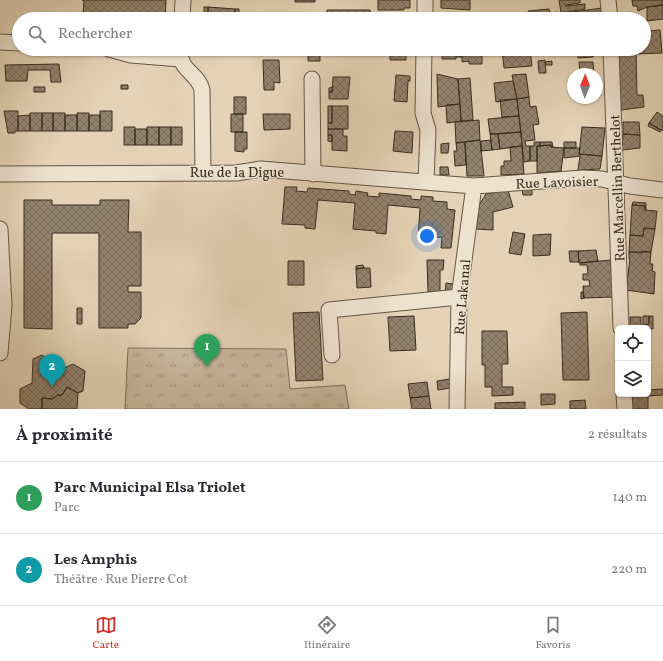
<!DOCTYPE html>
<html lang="fr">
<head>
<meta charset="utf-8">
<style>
  body { margin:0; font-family:Vollkorn,serif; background:#f2f2f3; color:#2b2b33 }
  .controls { position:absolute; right:12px; bottom:12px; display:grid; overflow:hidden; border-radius:6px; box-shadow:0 1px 3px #0004 }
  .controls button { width:36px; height:36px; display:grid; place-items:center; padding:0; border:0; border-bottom:1px solid #e1e1e2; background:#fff; color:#2b2b33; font:20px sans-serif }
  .compass { position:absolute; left:567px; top:68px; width:36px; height:36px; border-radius:50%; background:#fff; box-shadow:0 1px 3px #0004; rotate:1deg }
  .you { position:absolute; left:427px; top:236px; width:14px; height:14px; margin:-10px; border:3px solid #fff; border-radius:50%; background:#1a73e8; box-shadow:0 0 0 6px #1a73e833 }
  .badge { display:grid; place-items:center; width:26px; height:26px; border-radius:50%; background:#d93025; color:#fff; font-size:13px; font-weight:700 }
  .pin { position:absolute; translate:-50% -33px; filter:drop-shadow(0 1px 2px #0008) }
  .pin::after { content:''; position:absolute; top:21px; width:14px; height:12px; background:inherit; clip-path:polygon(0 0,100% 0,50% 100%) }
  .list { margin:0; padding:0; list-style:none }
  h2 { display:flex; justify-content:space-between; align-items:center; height:52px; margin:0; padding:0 16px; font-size:17px }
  h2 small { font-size:13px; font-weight:400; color:#7c7c81 }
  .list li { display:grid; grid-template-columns:26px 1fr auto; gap:12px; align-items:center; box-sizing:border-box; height:72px; padding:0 16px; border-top:1px solid #e1e1e2 }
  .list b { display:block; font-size:15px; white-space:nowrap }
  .list p { margin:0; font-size:13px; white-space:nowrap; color:#7c7c81 }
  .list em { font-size:13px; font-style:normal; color:#7c7c81 }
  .icon { flex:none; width:22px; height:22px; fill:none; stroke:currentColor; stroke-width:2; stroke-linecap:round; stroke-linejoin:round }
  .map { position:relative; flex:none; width:663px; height:409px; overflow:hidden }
  .search { position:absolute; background:#fff; box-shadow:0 1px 3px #0004; left:12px; right:12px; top:12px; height:44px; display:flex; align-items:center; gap:10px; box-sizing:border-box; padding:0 14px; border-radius:22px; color:#7c7c81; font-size:15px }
  .sheet { height:196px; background:#fff }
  nav { display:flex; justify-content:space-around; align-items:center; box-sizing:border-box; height:56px; border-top:1px solid #e1e1e2; background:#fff; font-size:11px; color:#7c7c81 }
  nav a { display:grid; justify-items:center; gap:2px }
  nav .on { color:#d93025 }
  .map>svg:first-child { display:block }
</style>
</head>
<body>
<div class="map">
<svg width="663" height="409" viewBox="0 0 663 409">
  <defs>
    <pattern id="grass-tufts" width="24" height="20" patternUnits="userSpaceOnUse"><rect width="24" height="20" fill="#c7b79d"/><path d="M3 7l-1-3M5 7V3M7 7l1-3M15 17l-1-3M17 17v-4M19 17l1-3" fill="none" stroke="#a3957f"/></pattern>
    <pattern id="building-cross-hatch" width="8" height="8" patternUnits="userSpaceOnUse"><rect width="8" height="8" fill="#92836e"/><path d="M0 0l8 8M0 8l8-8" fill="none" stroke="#786b5a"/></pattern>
  </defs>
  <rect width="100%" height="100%" fill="#e4d3b7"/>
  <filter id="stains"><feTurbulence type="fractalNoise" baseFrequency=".005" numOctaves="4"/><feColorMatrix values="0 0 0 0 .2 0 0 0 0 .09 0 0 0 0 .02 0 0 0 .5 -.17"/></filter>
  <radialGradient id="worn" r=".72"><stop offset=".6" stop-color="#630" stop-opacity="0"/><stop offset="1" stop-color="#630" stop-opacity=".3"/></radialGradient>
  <path fill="url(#grass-tufts)" stroke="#80725e" d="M128,348L286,349L290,389L345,385L349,409H125Z"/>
  <path fill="url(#building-cross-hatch)" stroke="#392c1e" d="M82,0H166L165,19H131V15L109,14V19L83,17L84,1Z
    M295,0H315V2H295Z
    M378,0H410V8H404V10H378Z
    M441,0H470V10L441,8Z
    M559,0H580V3L566,5V6L585,4V9L561,13Z
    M632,0H663V5L647,7L638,11L637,6H633Z
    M663,5V19L647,21V7Z
    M204,7H208V15H204Z
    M208,7L235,9L234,19H208Z
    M602,8L603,19H559L558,14Z
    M235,9H239V17H234Z
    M549,9L550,13L523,19H513V16L529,13L528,11Z
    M327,10H370V19H327Z
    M558,12L559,19H546L545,14Z
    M109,14H116V18L109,17Z
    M545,14L546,19H530L529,17Z
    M124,15H131V19L123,18Z
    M660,30L662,53L636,54L637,95H643L644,107L621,110L618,49H644V31Z
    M258,49H272V53H258Z
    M272,49H276V53H272Z
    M308,49H333V54L308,55Z
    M390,49H406V60H390Z
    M442,49H462V57H456V59H442Z
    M462,49H482V64H469V61L462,62Z
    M517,49L518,51L509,52V50Z
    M548,49H563V53L549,54Z
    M563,49H580V52L563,53Z
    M580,49H593V50L580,52Z
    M502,50H509V52L530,50L532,66L504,68Z
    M592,50L593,57L578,58V52Z
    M308,55H320V61H308Z
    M263,60H279L280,83L274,82V90H264Z
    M545,60L546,73H539L538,61Z
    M552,61V65H546L545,62Z
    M579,62H593L594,73L580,74Z
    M59,64L61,82H51L50,70H28L27,81H6L5,65Z
    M437,74L458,79L460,104L438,107Z
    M526,74L529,97L517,99L512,75Z
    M396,75L410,76V81H408L407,102L394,101Z
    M333,77H350L348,99H329V92H332Z
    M470,78L473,120L461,121L458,79Z
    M513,81L517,99L496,102L494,83Z
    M121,85H128V89H121Z
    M34,87H45V92H34Z
    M333,87L332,92H329V88Z
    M234,97H246V114H234Z
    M529,97L530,107L536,106L539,124L533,125L535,140L525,141L526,146H530V161L524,162L517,99Z
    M517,99L519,116L502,117L500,100Z
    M460,104L461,121L447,123L446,105Z
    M328,106H332V123H328Z
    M332,106H348V129H328V123H332Z
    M4,111H18V131H15V133H8Z
    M100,111H112V131H100Z
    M657,112L663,116V131L649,123Z
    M30,113H42V131H30Z
    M42,113H53V131H42Z
    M53,113H65V131H53Z
    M77,113H89V131H77Z
    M231,114H243V132H231Z
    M263,114H290V129L264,130Z
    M30,115V131H18V116Z
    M65,115H77V131H65Z
    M89,115H100V131H89Z
    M519,116L521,132L490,134L488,119Z
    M479,120L480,140L456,143L455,122Z
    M623,122H639L640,135L623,134Z
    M649,123L661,130L660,132L648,126Z
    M124,127H135V145H124Z
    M147,127H159V145H147Z
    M159,127H171V145H159Z
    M171,127H182V145H171Z
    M582,127L605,128L602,156L579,154Z
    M135,129H147V145H135Z
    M328,129H343V136H347V151L332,150V135H328Z
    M395,131L413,132L412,153L393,151Z
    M235,132H247V149H244V152L235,151Z
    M521,132L522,146L500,149L498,134Z
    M490,134H498L500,149L492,150Z
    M623,134L640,135V148L622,150Z
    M328,135H332V142L328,141Z
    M480,140L484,176H467L465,142Z
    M491,140L492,150L481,151V141Z
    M465,142L466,165L455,166L454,151H457L456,143Z
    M534,142H540V146H537V161H530V146H534Z
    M540,142H552L553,147H551V145L540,146Z
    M564,142H576V148H564Z
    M449,143L448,153H441V144Z
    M551,145V147L564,148L561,171L537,173V146Z
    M522,146L524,174L501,175V166H504V161H511L510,147Z
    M564,148H580L579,154L602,156L600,169L578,170L580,156L564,158Z
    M440,167H448L449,175H440Z
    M285,187H297L296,191L307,192L308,188L349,191V194L355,195L356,191L368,193L367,196L379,197V193L411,196V199L421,200V196L433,197V201L447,202V209L455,210L451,248H441L442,237L418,238L420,208L388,205L386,234L376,233V231L353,229L355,203L318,200L315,229L305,228V225L282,224Z
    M532,188V195H523L522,189Z
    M508,190L513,207L493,212V230L476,229L479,205L486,194Z
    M24,200H52V205H100V200H129L128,232H141V286H128V292H141V318L135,324H128V328H99V233H52V329L24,328Z
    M633,202L646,203V210L645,206L632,205Z
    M632,205L645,206L644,210L657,211L655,229L644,228L643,236L630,235Z
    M644,228L655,229L651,252H629L630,235L643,236Z
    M513,232L525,234L521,255L509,253Z
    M551,234L550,255L533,256V235Z
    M596,250L598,261L579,263L578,251Z
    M569,251H578L579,262H570Z
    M642,251L651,252L650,264H653L652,271L655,272L654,294L626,290L630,259H629V252L642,253Z
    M427,260H444L443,270H440V292H428Z
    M611,260L613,297L584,298L583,286H590L589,280H583V274H588L587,265H580V263Z
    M288,261H304V285H288Z
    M363,265L364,268L356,269V266Z
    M364,268H370L371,287L357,288L356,269Z
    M446,283L453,284L452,292L445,293Z
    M581,292H583L584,298L581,299Z
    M77,308H82V324H77Z
    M319,312L323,380L296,381L293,313Z
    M587,312L589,380H563L561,313Z
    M414,316L416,350L390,351L388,317Z
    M643,316H649V324L643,325Z
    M649,316H653V329L643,328V325L649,324Z
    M630,317H641V328H630Z
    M482,331H507L508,364H502V387H513V395L492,396V387H485V365H482Z
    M42,355L62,369L73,364L85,371L83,391L78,393L67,387L62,395H58L52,399L42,398V409H29L20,403V389L32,383L33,359Z
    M450,379V388L438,390L437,381Z
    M427,382L429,396L410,398L408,384Z
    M67,387L78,393L77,409H42V398L52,399L58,395H62Z
    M663,389V395L648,396V409H633L632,394H648V390Z
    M541,394H555V404L541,405Z
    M429,396L431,409H412L410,398Z
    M585,400L586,409H570V401Z
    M525,402V409H495V403Z"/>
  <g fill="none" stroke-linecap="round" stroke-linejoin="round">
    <g stroke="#645644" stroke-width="17">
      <path id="minor" d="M608,0L610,19
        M182,19L183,0
        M425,19V0
        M0,42L19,43
        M109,49L131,55L180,59
        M180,49C179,72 198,72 202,90L203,173
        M424,49L423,113L428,130L426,182
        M611,49L621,328
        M312,79L313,174
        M0,174L236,173L261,169L474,186L583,178L602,179L630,186L663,190
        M0,229L4,306L0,353
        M332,355L329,310L459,297
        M624,394L625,409
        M457,409L459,297L474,186"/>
    </g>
    <use href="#minor" stroke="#ede2d0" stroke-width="15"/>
  </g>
  <g text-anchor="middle" stroke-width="3" stroke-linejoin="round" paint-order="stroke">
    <g font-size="14" fill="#392c1e" stroke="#ede2d0">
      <text x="237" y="177">Rue de la Digue</text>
      <text transform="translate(557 182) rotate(-2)" y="5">Rue Lavoisier</text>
      <text transform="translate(617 188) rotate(-92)" y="5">Rue Marcellin Berthelot</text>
      <text transform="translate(462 297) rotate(-85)" y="5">Rue Lakanal</text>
    </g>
  </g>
  <rect width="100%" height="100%" filter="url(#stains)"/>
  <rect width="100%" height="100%" fill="url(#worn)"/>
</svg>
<div class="controls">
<button><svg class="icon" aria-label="locate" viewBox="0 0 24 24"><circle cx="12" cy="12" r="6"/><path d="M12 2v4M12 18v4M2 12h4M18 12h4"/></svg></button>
<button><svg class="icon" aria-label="layers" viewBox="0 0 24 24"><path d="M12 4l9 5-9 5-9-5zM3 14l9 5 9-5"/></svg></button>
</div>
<svg class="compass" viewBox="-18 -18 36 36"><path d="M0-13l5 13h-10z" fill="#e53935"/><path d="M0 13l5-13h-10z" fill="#7c7c81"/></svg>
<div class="you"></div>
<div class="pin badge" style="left:207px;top:367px;background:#2e9e5b">1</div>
<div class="pin badge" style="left:52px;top:387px;background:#0f9aa8">2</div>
<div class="search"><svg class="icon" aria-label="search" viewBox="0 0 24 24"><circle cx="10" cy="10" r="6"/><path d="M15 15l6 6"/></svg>Rechercher</div>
</div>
<section class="sheet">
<h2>À proximité<small>2 résultats</small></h2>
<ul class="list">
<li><span class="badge" style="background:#2e9e5b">1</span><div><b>Parc Municipal Elsa Triolet</b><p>Parc</p></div><em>140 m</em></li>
<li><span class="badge" style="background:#0f9aa8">2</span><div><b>Les Amphis</b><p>Théâtre · Rue Pierre Cot</p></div><em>220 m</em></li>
</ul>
</section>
<nav>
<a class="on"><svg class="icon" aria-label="map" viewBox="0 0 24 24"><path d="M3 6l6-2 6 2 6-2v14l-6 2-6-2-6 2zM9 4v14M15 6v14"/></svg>Carte</a>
<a><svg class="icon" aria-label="directions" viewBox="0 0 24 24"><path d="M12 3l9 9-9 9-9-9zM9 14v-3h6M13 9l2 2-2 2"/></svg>Itinéraire</a>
<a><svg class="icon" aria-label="saved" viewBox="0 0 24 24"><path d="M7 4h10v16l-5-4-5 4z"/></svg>Favoris</a>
</nav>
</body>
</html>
